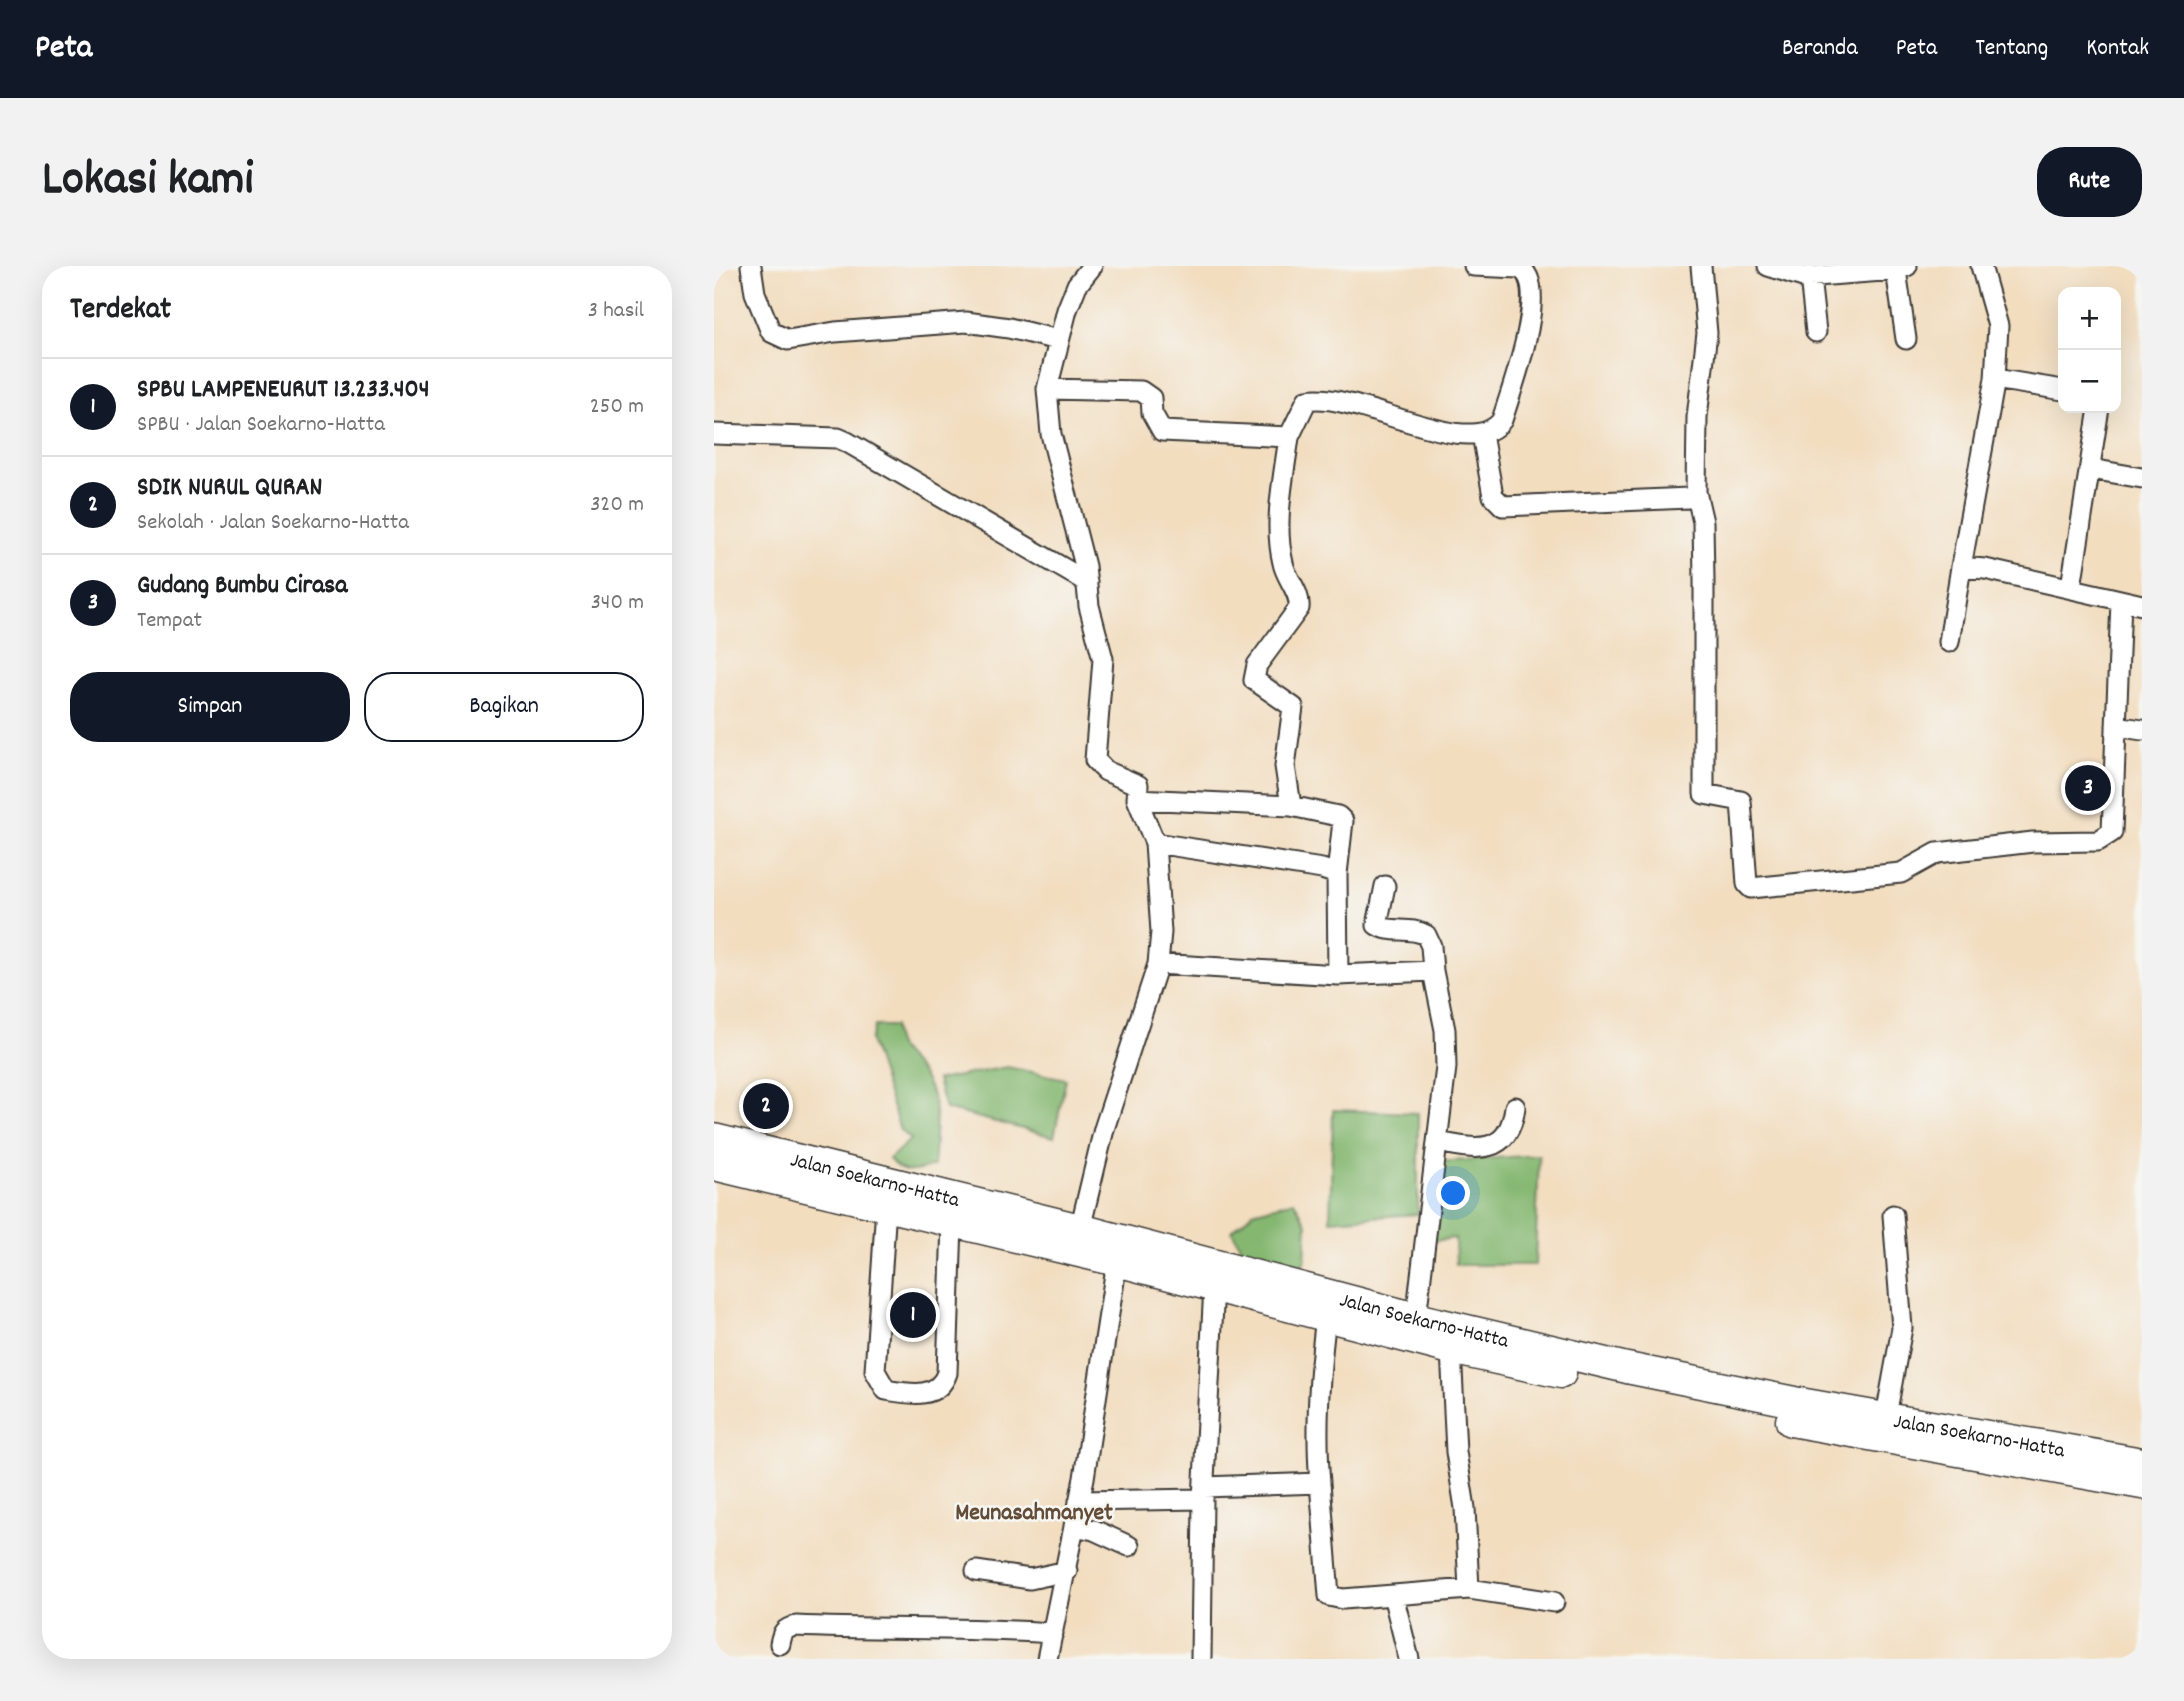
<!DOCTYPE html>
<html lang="id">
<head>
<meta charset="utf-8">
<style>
  body { margin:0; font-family:Dekko,sans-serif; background:#f2f2f2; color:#202124 }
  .controls { position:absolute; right:21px; top:21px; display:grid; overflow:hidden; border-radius:14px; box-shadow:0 7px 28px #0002 }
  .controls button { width:63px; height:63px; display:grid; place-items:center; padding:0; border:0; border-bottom:2px solid #e0e0e0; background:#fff; color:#202124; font:35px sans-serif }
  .you { position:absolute; left:740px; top:928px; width:24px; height:24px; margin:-18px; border:5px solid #fff; border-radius:50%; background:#1a73e8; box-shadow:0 0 0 10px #1a73e833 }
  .badge { display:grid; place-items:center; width:46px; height:46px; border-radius:50%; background:#111827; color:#fff; font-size:23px; font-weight:700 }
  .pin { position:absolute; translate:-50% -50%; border:4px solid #fff; box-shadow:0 2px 7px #0006 }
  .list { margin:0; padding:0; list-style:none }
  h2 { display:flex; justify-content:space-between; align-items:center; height:91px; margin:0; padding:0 28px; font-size:30px }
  h2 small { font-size:23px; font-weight:400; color:#757577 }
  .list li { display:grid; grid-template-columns:46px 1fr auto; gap:21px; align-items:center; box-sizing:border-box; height:98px; padding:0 28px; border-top:2px solid #e0e0e0 }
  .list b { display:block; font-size:26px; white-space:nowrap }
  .list p { margin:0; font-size:23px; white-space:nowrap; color:#757577 }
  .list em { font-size:23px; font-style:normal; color:#757577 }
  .actions { display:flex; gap:14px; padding:21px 28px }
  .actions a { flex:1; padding:16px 0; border:2px solid #111827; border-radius:28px; text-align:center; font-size:24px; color:#111827 }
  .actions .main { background:#111827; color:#fff }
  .map { position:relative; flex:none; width:1428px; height:1393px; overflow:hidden; border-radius:28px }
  header { display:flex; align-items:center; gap:42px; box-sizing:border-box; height:98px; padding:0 35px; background:#111827; color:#fff }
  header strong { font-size:33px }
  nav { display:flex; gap:38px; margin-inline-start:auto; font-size:24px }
  .intro { display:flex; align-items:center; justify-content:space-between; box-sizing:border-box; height:168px; padding:0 42px }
  h1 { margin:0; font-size:49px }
  .button { padding:18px 32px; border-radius:28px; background:#111827; color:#fff; font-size:24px; font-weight:700 }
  main { display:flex; gap:42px; padding:0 42px }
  aside { flex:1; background:#fff; border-radius:28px; box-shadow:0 7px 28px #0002 }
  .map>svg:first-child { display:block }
</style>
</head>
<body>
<header>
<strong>Peta</strong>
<nav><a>Beranda</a><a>Peta</a><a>Tentang</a><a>Kontak</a></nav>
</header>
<div class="intro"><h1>Lokasi kami</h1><a class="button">Rute</a></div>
<main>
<aside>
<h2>Terdekat<small>3 hasil</small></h2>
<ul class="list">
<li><span class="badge">1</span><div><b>SPBU LAMPENEURUT 13.233.404</b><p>SPBU · Jalan Soekarno-Hatta</p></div><em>250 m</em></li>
<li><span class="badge">2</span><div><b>SDIK NURUL QURAN</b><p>Sekolah · Jalan Soekarno-Hatta</p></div><em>320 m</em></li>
<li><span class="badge">3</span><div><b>Gudang Bumbu Cirasa</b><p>Tempat</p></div><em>340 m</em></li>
</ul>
<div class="actions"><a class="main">Simpan</a><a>Bagikan</a></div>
</aside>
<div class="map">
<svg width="1428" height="1393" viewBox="0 0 1428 1393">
  <rect width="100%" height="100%" fill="#f6f6f2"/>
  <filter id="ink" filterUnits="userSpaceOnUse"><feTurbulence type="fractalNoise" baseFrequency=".0143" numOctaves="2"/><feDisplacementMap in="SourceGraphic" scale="14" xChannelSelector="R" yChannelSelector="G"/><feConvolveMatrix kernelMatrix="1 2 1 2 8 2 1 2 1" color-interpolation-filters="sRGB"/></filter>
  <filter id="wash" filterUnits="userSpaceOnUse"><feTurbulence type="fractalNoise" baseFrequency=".00686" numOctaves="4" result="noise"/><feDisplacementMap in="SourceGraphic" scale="28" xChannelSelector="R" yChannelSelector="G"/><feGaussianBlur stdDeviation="1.57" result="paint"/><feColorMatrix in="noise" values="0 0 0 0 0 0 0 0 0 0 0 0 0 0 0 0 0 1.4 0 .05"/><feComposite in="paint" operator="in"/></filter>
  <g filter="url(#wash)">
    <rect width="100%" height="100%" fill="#f2ddbf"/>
    <path fill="#85b771" stroke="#506a46" stroke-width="2" d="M161,760H180C180,791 199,791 212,815C228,846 219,868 220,900C199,906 190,911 175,893L197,873L186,864L156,774Z
      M293,801L352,813L340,871L231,843L223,814Z
      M619,844L704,847V948L616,954Z
      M825,889L821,999H742L741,972L712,976L722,896Z
      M580,935L593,958L591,995L582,1005L532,991L518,965L539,946Z"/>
  </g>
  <g filter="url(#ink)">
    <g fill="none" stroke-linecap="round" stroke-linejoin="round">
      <g stroke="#3c3934" stroke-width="23">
        <path id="minor" d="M37,0L41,27L57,66L74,74L121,66L252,56L295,62L344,74
          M1054,0L1089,11L1182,4L1193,0
          M1267,0L1284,60L1281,113L1247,301L1271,303L1428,339
          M1182,4L1192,73
          M1096,11L1102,66
          M1281,113L1349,124
          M333,123L427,125L437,132L438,147L448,165L575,171L593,134C643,124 757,198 788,154C796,128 838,16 805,2L760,0
          M0,168L124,172L133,176L373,316
          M768,168L779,230L789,240L975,232L982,226L983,151L993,67L987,0
          M575,171C570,210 559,257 569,297C572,313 587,326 585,342L543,399L540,414L579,441L571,500L577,540L624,550L629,555L623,608
          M1377,203L1428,212
          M982,226L989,256L990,314V528L1027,535L1033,618L1037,622L1187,607L1223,587L1319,576L1384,575L1398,566L1407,335
          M1357,321L1385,142
          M1235,376L1247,301
          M1402,460L1428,464
          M423,533L577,540
          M441,577L608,603L623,608L624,709
          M671,620L663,659C677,668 696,660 712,669L717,680L719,705
          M444,698L624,709L719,705L731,764L732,801L702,1052
          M725,876C762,884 795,890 801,841
          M172,941L161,1105L172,1124C196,1128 224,1134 233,1107L238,957
          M366,963L390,863L444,698L447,666L441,577L423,533L424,519L392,505L381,494L389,393L375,340L371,300L337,168L333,123L353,44L363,19L378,0
          M737,1083L742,1186L751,1242L755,1323
          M1172,1150L1188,1062L1179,949
          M606,1217L615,1330L629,1333L755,1323L840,1336
          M490,1221L606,1217C601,1161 605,1107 612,1051
          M365,1235L489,1233
          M360,1260L380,1264L415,1280
          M262,1305L316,1313L353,1305
          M679,1329L695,1393
          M66,1378C68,1367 70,1362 82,1360C168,1364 253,1361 339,1367
          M333,1393L370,1212L403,995
          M487,1393L489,1233L500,1020"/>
      </g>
      <g stroke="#3c3934" stroke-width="33">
        <g id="highway">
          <path id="s1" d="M0,873L366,963L702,1052L913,1102L1080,1136L1428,1197"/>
          <path d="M0,899L403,995L737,1083L847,1107"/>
          <path d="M1077,1155L1428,1218"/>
        </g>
      </g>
      <use href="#minor" stroke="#fff" stroke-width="19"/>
      <use href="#highway" stroke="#fff" stroke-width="30"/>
    </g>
  </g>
  <g text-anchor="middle" stroke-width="5" stroke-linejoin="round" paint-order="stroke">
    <g font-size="21" fill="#1c1c1c" stroke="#f6f6f2">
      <text dy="7" stroke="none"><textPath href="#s1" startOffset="166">Jalan Soekarno-Hatta</textPath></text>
      <text dy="7" stroke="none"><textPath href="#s1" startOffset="733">Jalan Soekarno-Hatta</textPath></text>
      <text dy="7" stroke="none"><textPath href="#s1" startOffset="1300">Jalan Soekarno-Hatta</textPath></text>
    </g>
    <g font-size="24" font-weight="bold" fill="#634d38" stroke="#f6f6f2">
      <text x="320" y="1253">Meunasahmanyet</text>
    </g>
  </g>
</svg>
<div class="controls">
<button>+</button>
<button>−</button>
</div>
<div class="you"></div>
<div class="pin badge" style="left:199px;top:1049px">1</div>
<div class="pin badge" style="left:52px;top:840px">2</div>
<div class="pin badge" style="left:1374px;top:522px">3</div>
</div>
</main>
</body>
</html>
